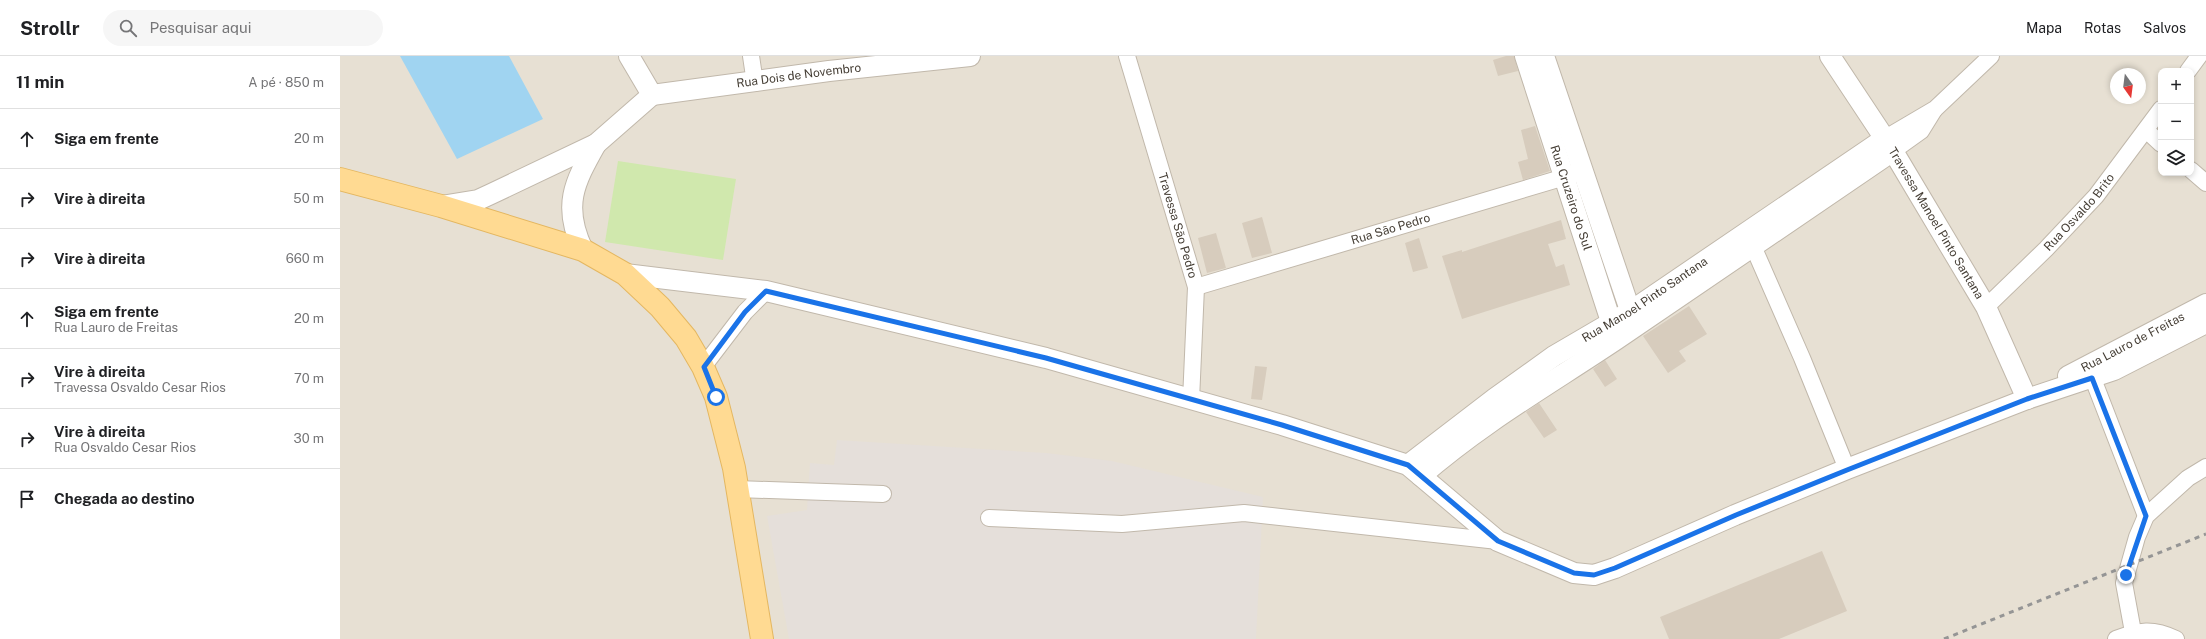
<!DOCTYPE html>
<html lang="pt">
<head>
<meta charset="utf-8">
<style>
  body { margin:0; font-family:"Public Sans",sans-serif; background:#f6f6f6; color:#202124 }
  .controls { position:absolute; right:12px; top:12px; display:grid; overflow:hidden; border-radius:8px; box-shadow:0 2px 6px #0003 }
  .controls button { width:36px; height:36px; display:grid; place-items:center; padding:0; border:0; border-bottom:1px solid #e0e0e0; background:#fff; color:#202124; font:20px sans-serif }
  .compass { position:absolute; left:1770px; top:12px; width:36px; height:36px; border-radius:50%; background:#fff; box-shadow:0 2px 6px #0003; rotate:166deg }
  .stop { position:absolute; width:12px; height:12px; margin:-9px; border:3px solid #1a73e8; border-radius:50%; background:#fff }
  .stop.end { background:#1a73e8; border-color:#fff; box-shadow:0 1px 4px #0008 }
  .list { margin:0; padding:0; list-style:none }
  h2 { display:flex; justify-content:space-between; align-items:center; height:52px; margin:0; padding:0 16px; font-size:17px }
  h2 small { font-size:13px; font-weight:400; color:#757577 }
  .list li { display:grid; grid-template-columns:26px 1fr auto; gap:12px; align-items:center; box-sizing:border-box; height:60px; padding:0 16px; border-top:1px solid #e0e0e0 }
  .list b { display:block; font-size:15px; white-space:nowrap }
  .list p { margin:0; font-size:13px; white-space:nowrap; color:#757577 }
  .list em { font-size:13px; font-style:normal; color:#757577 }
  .icon { flex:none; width:22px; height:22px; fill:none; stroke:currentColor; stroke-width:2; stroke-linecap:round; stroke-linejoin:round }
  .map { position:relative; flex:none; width:1866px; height:583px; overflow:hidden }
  header { display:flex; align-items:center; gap:24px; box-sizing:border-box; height:56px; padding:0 20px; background:#fff; border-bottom:1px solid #e0e0e0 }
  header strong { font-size:19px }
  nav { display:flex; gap:22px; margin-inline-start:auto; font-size:14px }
  .search { width:280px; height:36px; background:#f6f6f6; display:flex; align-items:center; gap:10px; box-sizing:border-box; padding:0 14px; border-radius:22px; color:#757577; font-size:15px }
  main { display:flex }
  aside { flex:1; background:#fff }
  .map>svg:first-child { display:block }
</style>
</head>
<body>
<header>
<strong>Strollr</strong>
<div class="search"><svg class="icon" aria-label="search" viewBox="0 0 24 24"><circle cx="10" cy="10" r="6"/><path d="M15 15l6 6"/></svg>Pesquisar aqui</div>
<nav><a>Mapa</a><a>Rotas</a><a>Salvos</a></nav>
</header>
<main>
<aside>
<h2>11 min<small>A pé · 850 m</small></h2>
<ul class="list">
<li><svg class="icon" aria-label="ahead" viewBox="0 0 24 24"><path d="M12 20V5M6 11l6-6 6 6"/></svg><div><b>Siga em frente</b></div><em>20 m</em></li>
<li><svg class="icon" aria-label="right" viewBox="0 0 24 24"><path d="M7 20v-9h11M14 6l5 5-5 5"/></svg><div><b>Vire à direita</b></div><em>50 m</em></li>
<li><svg class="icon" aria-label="right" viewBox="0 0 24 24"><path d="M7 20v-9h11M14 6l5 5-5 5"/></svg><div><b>Vire à direita</b></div><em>660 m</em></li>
<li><svg class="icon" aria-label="ahead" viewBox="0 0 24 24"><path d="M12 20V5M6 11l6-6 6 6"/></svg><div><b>Siga em frente</b><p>Rua Lauro de Freitas</p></div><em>20 m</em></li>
<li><svg class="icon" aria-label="right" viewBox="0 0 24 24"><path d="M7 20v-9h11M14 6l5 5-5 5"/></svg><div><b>Vire à direita</b><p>Travessa Osvaldo Cesar Rios</p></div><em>70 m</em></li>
<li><svg class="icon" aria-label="right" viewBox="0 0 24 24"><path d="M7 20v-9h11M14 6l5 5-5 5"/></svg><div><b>Vire à direita</b><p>Rua Osvaldo Cesar Rios</p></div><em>30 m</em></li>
<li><svg class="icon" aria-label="arrive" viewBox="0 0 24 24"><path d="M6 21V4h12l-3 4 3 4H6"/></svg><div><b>Chegada ao destino</b></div></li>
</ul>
</aside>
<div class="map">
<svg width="1866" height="583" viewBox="0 0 1866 583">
  <rect width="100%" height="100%" fill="#f3eee5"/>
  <path fill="#e7e0d3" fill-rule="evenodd" d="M0,0H1866V583H0ZM1821,15H1851V117H1821ZM1776,18H1800V42H1776Z"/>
  <path fill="#e5dfda" d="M497,384L706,397L772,405L923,441L916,583H449L427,460L467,454L470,407L494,409Z"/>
  <path fill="#d0e8ad" d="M278,105L396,123L383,204L265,186Z"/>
  <path fill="#a0d4f1" d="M60,0H169L203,63L117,103Z"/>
  <path fill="#d7ccbd" d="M1166,0H1174L1178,15L1158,20L1153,4Z
    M1195,70L1210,115L1183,124L1178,106L1188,103L1181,74Z
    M922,161L932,197L912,202L902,167Z
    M1221,164L1226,183L1208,188L1216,211L1224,208L1230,229L1122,263L1102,200L1122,194V196Z
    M876,177L886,212L867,217L858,182Z
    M1079,182L1088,212L1073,216L1065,187Z
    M1349,250L1367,278L1339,295L1346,305L1328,317L1303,280Z
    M1265,304L1277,323L1265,331L1253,313Z
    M915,310L927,311L922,344L911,343Z
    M1199,347L1217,374L1204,382L1186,356Z
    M1482,495L1507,555L1439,583H1329L1320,561Z"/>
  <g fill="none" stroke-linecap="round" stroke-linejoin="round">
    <g stroke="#c1b8ab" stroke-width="18">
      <g id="minor">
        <path d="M411,0L415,27"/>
        <path id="s1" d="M787,0L856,231L851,344"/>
        <path d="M1848,15L1859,0"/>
        <path d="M1806,74L1821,88"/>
        <path d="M1544,83L1595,53L1651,0"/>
        <path d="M1553,95L1581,75L1594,54"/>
        <path d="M1851,114L1866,127"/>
        <path d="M1409,181L1462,302L1507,413"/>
        <path id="s2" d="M856,231L1235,118"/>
        <path id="s3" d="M1646,251L1706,193L1756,140L1821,53"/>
        <path d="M1748,310L1806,460"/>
        <path d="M363,311L405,256L426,235"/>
        <path d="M397,433L543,438"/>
        <path d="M649,462L782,468L904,457L1158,485"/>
        <path d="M1793,576L1784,527L1797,481L1806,460L1848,422L1866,411"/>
        <path d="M1776,583C1799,574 1813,572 1836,583"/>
      </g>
    </g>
    <g stroke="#c1b8ab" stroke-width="22">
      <g id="tertiary">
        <path d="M289,0L312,39"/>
        <path id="s4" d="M1185,0L1275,278"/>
        <path d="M1204,0L1294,266"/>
        <path id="s5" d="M1490,0L1553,95L1646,251L1687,343"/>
        <path id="s6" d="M312,39L489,15L630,0"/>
        <path d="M101,150L138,144L151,138L256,88L312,39"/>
        <path d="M243,194C222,150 234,127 256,88"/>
        <path d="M285,218L426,235L706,302L942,369L1068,409L1158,485L1234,517L1254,519L1275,512L1395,459L1507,413L1687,343L1774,314L1866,267"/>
        <path id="s7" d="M1728,320L1866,248"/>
        <path id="s8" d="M1068,409L1154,343L1214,300L1291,255L1544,83"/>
        <path d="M1081,420C1143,366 1210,328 1277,283C1369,221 1461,158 1553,95"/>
      </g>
    </g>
    <g stroke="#e4b761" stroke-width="24">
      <path id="primary" d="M0,123L101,150L243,194L285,218L320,251L346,282L363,311L376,341L394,412L422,583"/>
    </g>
    <use href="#minor" stroke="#fff" stroke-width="16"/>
    <use href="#tertiary" stroke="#fff" stroke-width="20"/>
    <use href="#primary" stroke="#ffda92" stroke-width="22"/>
    <path stroke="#959595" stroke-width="3" stroke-dasharray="5 5" stroke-linecap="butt" d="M1604,583L1866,478"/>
  </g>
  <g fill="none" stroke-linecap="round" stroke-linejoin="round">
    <path stroke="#1a73e8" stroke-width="5" d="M376,341L364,311L405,256L426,235L706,302L942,369L1068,409L1158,485L1234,517L1254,519L1275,512L1396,459L1507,414L1687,343L1752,322L1806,460L1786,519"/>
  </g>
  <g text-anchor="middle" stroke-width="3.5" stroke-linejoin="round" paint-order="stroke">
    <g font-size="12" fill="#453e35" stroke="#fff">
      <text dy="4" stroke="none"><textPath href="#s6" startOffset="148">Rua Dois de Novembro</textPath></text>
      <text dy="4" stroke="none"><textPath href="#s4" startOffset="149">Rua Cruzeiro do Sul</textPath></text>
      <text dy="4" stroke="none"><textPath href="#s3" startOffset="133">Rua Osvaldo Brito</textPath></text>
      <text dy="4" stroke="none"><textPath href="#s5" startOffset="198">Travessa Manoel Pinto Santana</textPath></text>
      <text dy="4" stroke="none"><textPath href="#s1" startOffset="177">Travessa São Pedro</textPath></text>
      <text dy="4" stroke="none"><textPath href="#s2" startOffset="203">Rua São Pedro</textPath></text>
      <text dy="4" stroke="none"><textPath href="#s8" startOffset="289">Rua Manoel Pinto Santana</textPath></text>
      <text dy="4" stroke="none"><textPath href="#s7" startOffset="73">Rua Lauro de Freitas</textPath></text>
    </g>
  </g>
</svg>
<div class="controls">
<button>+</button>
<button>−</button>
<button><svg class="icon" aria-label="layers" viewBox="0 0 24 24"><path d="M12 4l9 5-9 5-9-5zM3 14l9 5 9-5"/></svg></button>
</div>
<svg class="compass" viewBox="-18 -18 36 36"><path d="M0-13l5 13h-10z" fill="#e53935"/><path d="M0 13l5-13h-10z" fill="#757577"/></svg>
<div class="stop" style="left:376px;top:341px"></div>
<div class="stop end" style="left:1786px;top:519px"></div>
</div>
</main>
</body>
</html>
